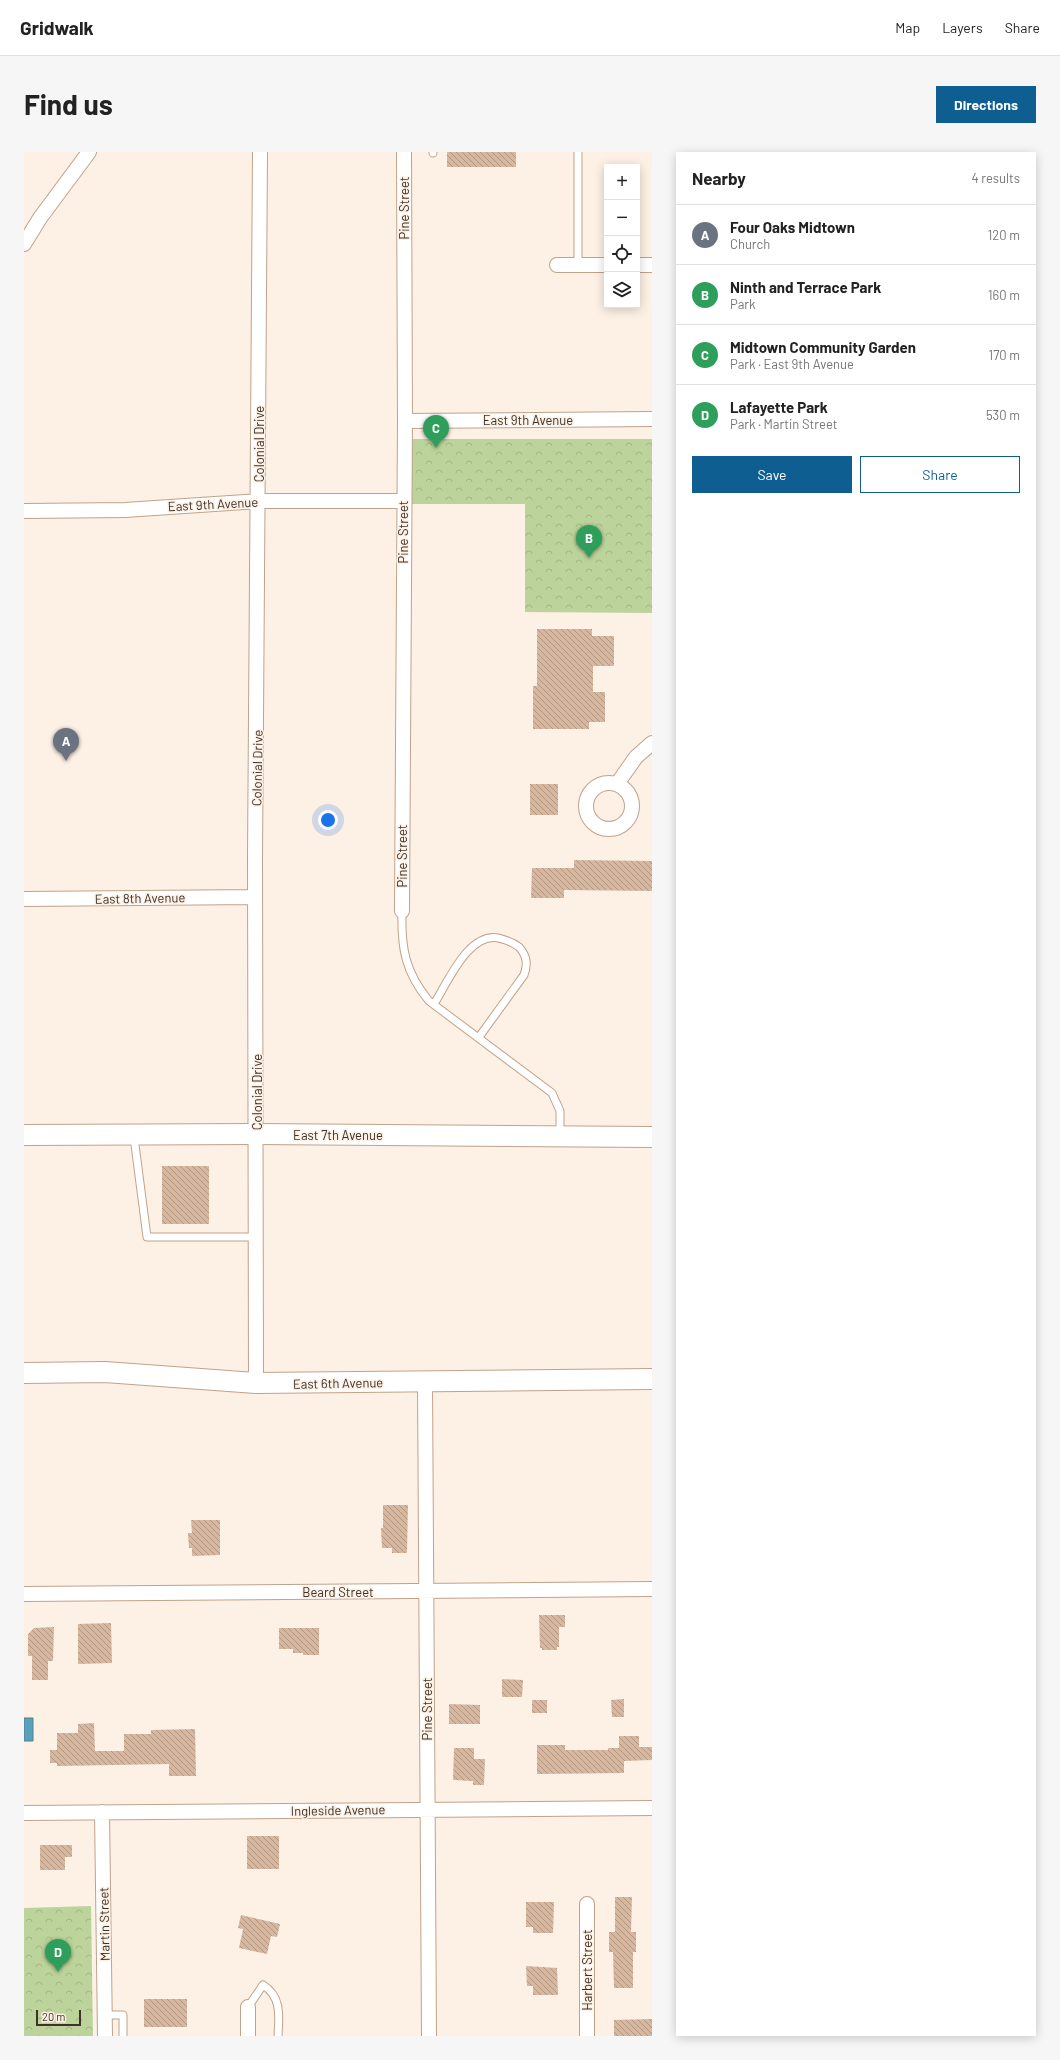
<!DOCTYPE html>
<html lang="en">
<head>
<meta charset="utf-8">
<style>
  body { margin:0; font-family:Barlow,sans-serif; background:#f6f6f6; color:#222 }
  .controls { position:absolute; right:12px; top:12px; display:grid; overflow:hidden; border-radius:0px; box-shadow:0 2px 10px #0003 }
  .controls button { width:36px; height:36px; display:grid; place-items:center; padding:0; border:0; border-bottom:1px solid #e0e0e0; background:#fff; color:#222; font:20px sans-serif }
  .scale { position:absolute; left:12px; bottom:10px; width:45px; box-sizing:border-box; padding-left:4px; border:2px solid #3f3329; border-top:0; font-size:11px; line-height:14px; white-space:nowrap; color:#3f3329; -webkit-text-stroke:3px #fdf0e5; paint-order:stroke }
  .you { position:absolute; left:304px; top:668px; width:14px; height:14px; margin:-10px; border:3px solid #fff; border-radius:50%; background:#1a73e8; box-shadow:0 0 0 6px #1a73e833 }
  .badge { display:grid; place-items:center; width:26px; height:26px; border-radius:50%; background:#0f5e91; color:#fff; font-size:13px; font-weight:700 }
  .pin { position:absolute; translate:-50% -33px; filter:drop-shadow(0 1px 2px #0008) }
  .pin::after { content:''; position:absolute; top:21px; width:14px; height:12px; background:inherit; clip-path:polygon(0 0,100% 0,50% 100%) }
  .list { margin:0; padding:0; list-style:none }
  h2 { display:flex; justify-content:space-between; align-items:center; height:52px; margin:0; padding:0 16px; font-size:17px }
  h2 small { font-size:13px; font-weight:400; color:#767676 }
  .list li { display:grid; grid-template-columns:26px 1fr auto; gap:12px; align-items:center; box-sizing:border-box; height:60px; padding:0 16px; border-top:1px solid #e0e0e0 }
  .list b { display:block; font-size:15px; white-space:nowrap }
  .list p { margin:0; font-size:13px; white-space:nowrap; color:#767676 }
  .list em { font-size:13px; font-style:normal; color:#767676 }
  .actions { display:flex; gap:8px; padding:12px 16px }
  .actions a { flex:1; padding:9px 0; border:1px solid #0f5e91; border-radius:0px; text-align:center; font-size:14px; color:#0f5e91 }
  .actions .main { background:#0f5e91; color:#fff }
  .icon { flex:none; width:22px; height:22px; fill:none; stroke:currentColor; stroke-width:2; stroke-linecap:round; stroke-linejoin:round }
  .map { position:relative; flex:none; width:628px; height:1884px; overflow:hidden; border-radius:0px }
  header { display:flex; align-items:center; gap:24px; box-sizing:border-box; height:56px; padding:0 20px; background:#fff; border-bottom:1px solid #e0e0e0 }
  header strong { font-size:19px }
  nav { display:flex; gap:22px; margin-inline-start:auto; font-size:14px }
  .intro { display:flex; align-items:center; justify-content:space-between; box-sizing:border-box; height:96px; padding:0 24px }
  h1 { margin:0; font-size:28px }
  .button { padding:10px 18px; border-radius:0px; background:#0f5e91; color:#fff; font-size:14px; font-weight:700 }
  main { display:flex; gap:24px; padding:0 24px }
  aside { flex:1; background:#fff; border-radius:0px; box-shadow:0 2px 10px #0003 }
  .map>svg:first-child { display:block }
</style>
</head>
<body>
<header>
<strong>Gridwalk</strong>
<nav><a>Map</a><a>Layers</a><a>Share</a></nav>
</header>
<div class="intro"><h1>Find us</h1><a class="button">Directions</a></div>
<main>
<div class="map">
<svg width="628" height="1884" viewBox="0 0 628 1884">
  <defs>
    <pattern id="park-crowns" width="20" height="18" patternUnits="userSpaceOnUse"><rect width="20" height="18" fill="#bcd49b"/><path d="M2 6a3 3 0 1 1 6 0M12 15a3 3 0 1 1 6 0" fill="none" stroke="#a3b686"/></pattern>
    <pattern id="building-back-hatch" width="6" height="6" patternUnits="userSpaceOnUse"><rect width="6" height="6" fill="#d7b89f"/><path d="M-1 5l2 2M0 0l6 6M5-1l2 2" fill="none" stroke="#b09682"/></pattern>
  </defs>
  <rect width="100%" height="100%" fill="#fdf0e5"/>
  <path fill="url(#park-crowns)" d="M387,287H628V461L501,460V352H387Z
    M67,1754L69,1884H0V1756Z"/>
  <path fill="#58a1bb" stroke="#50808f" d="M0,1566H9V1589H0Z"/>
  <path fill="url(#building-back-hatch)" d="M423,0H492V15H423Z
    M513,477H568V484H590V514H569V540H581V570H565V577H509V534H513Z
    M506,632H534V663H506Z
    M550,708L628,709V739L540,738V746H507L508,716H550Z
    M138,1014H185V1072H138Z
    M359,1353H384L383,1401H368V1396H358L357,1376H359Z
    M167,1368H196V1403L168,1404V1396H165L164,1381H168Z
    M515,1463H541V1475H535V1495H533V1498H518V1496H516Z
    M87,1471L88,1511L54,1512V1472Z
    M30,1475L29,1509H24V1528H8V1504H4V1482L10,1476Z
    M255,1476H295V1503H279V1501H269V1497H255Z
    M478,1527L499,1528L498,1545H478Z
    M600,1547V1565H588L587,1548Z
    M508,1548H523V1561H508Z
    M425,1552L456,1553V1572H425Z
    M70,1571L71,1599H100V1582H127V1578L171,1577L172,1624H145V1612L33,1614V1611H26V1598H33V1581H54V1572Z
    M595,1584H615V1595H628V1608L600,1609V1621L513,1622V1593H541V1598H584V1596H595Z
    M430,1596H450V1607H461L460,1633H449V1629L429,1628Z
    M223,1684H255V1717H223Z
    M16,1693H48V1705H41V1718H16Z
    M591,1745H608L607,1780H612V1800H609V1836H590L589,1800H585V1780H591Z
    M502,1750H530L529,1781H509V1775H502Z
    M217,1763L256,1772L253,1785L247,1784L243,1802L215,1796L219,1777L214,1776Z
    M502,1814L533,1816L534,1843H509V1834H503Z
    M120,1847H163V1875H120Z
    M628,1867V1884H590V1868Z"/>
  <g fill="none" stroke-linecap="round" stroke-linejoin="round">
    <g stroke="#c0a28a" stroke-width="9">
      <path id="lane" d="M409,0V1
        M554,113V0
        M378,759C377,796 381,820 405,849L528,941L536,959V984
        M410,852C424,830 446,776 478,787C485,789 490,791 495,795C503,804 504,812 500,823L455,885
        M110,985L123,1085H233
        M224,1855L239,1833C258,1845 255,1864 254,1884
        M81,1863H99V1884"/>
    </g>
    <g stroke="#c0a28a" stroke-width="16">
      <path id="street" d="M0,92L16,66L65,0
        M533,113H583
        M613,113H628
        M381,269L628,267
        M0,359L101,358L235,349H379
        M562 654a23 23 0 1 1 46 0a23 23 0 1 1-46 0Z
        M593,632L612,605L628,591
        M0,747L231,745
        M378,759L381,269L380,0
        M401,1230L405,1884
        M232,1231L231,706L236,0
        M0,1442L628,1437
        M78,1660L81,1884
        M0,1661L628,1656
        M563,1752V1884
        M224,1855V1884"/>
    </g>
    <g stroke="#c0a28a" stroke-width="22">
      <path id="secondary" d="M0,983L233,982L628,985
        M0,1221L81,1220L232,1231L628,1227"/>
    </g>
    <use href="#lane" stroke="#fff" stroke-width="7"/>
    <use href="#street" stroke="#fff" stroke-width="14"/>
    <use href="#secondary" stroke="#fff" stroke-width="20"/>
  </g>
  <g text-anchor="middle" stroke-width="3" stroke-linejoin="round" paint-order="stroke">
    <g font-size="13" fill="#3f3329" stroke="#fdf0e5">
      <text transform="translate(380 56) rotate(-90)" y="5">Pine Street</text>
      <text x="504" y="273">East 9th Avenue</text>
      <text transform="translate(235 292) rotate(-90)" y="5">Colonial Drive</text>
      <text transform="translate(189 352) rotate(-3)" y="5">East 9th Avenue</text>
      <text transform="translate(379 380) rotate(-90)" y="5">Pine Street</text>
      <text transform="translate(233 616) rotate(-89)" y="5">Colonial Drive</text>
      <text transform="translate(378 704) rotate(-90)" y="5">Pine Street</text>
      <text transform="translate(116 746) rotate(-1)" y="5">East 8th Avenue</text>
      <text transform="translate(233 940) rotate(-90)" y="5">Colonial Drive</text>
      <text x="314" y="988">East 7th Avenue</text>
      <text transform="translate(314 1231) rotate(-1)" y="5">East 6th Avenue</text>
      <text x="314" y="1445">Beard Street</text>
      <text transform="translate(403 1557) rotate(-90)" y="5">Pine Street</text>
      <text transform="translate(314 1658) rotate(-1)" y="5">Ingleside Avenue</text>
      <text transform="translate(80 1772) rotate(-91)" y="5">Martin Street</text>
      <text transform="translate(563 1818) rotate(-90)" y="5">Harbert Street</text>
    </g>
  </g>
</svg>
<div class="controls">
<button>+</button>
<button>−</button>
<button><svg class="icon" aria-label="locate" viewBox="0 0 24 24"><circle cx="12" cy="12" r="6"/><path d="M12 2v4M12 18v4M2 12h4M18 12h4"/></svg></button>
<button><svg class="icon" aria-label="layers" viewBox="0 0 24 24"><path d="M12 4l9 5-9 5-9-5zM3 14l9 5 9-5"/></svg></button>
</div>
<div class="scale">20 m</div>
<div class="you"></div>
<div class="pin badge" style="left:42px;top:609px;background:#6b7280">A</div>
<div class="pin badge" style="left:565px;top:406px;background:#2e9e5b">B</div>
<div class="pin badge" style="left:412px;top:296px;background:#2e9e5b">C</div>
<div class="pin badge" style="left:34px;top:1820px;background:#2e9e5b">D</div>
</div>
<aside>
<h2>Nearby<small>4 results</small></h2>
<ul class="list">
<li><span class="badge" style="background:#6b7280">A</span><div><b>Four Oaks Midtown</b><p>Church</p></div><em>120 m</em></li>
<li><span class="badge" style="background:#2e9e5b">B</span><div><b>Ninth and Terrace Park</b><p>Park</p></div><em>160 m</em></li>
<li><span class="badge" style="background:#2e9e5b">C</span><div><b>Midtown Community Garden</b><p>Park · East 9th Avenue</p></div><em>170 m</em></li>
<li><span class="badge" style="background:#2e9e5b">D</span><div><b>Lafayette Park</b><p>Park · Martin Street</p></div><em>530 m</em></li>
</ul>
<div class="actions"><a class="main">Save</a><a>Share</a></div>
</aside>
</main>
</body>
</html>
